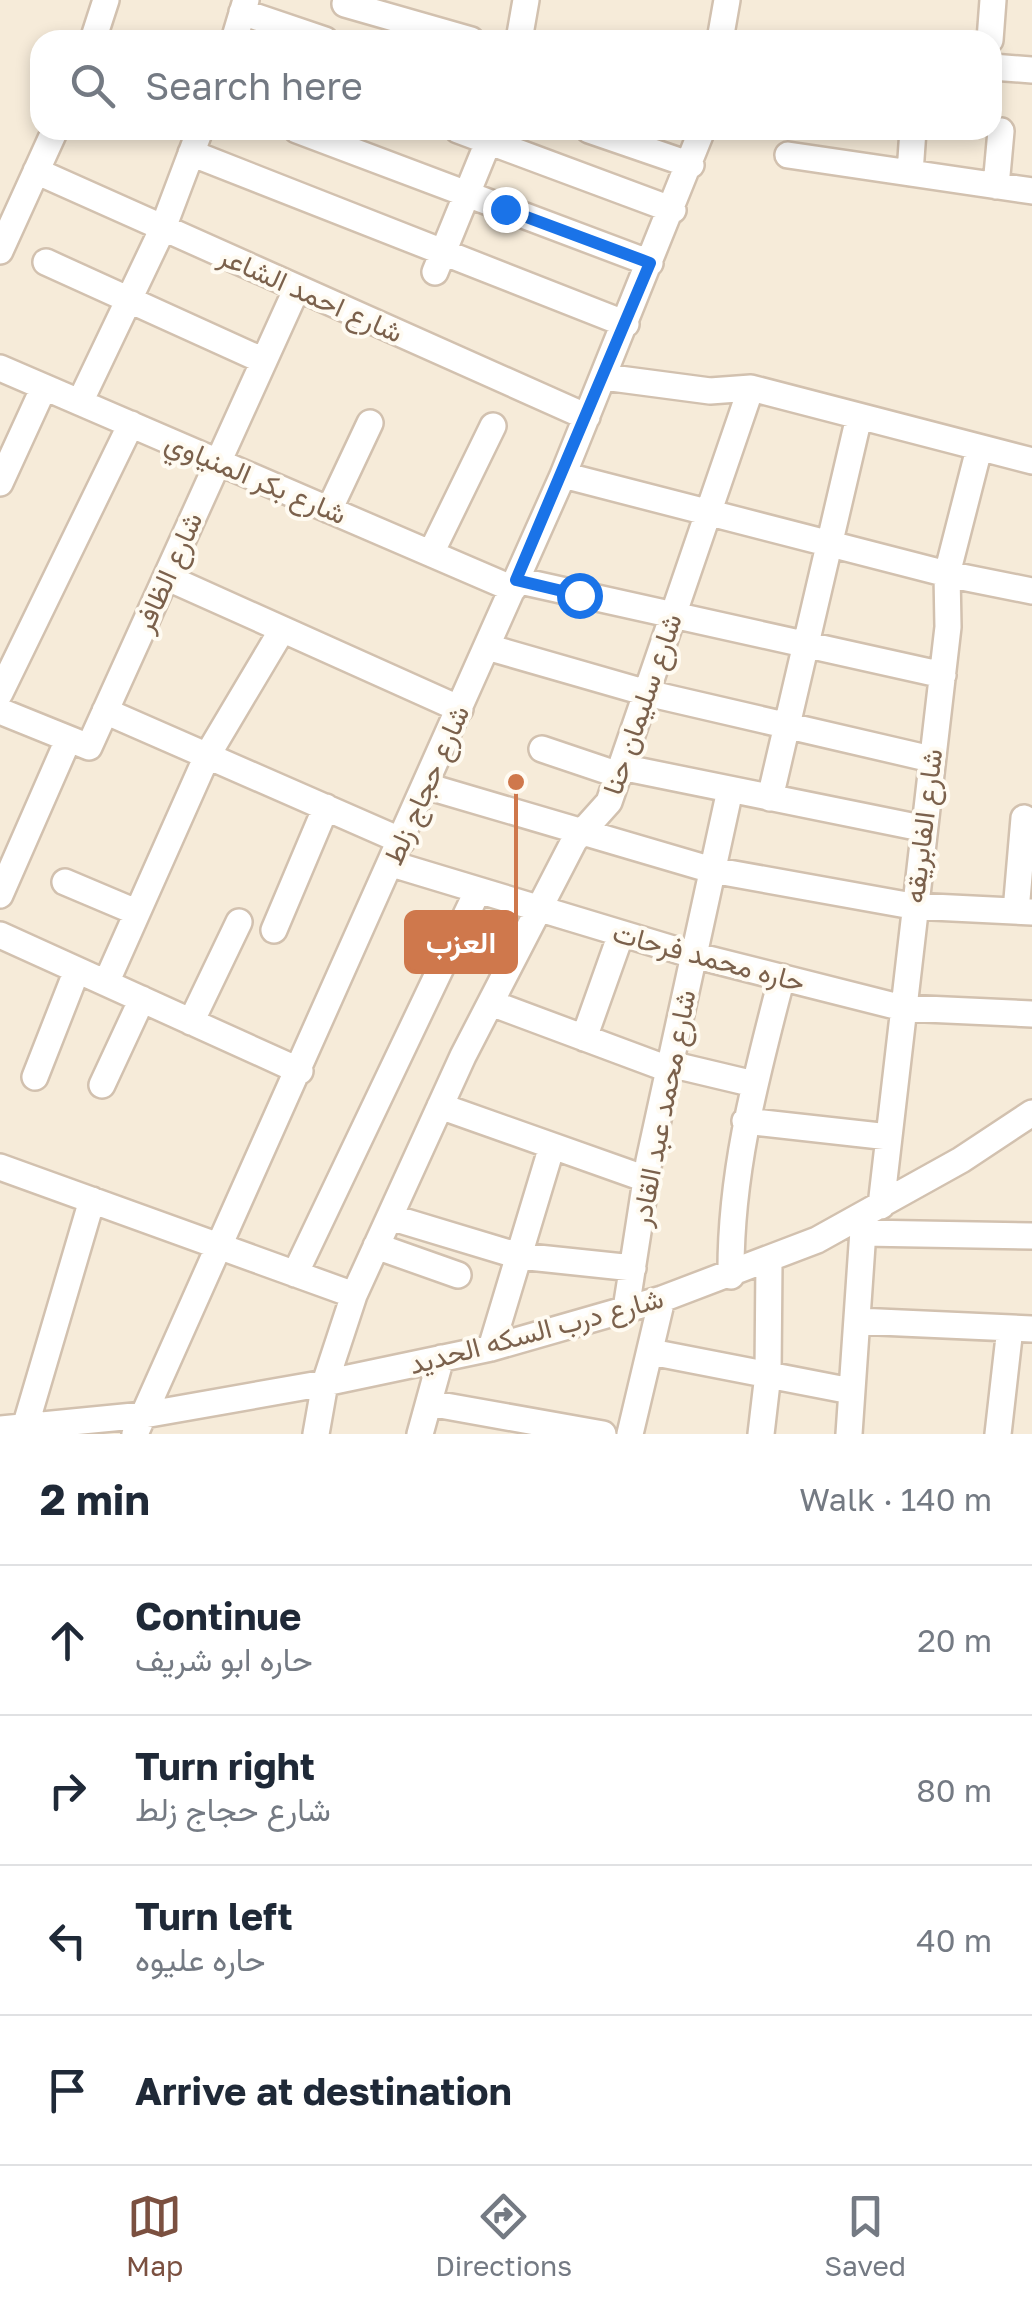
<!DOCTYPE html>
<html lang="en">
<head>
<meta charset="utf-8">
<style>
  body { margin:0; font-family:"Golos Text",Vazirmatn,sans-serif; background:#f6f6f7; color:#1f2937 }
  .stop { position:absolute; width:30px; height:30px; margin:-22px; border:8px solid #1a73e8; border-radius:50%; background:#fff }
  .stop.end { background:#1a73e8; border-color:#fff; box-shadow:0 2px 10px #0008 }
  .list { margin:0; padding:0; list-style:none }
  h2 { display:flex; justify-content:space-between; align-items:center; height:130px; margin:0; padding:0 40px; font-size:42px }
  h2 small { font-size:32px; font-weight:400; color:#747a83 }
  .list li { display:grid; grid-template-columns:65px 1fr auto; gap:30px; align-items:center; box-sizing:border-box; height:150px; padding:0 40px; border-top:2px solid #e0e1e3 }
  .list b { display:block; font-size:38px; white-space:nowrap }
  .list p { margin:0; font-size:32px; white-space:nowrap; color:#747a83 }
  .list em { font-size:32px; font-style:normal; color:#747a83 }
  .icon { flex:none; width:55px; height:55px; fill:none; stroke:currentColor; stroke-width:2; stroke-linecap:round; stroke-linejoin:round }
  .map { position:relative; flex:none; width:1032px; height:1434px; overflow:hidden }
  .search { position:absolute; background:#fff; box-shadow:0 5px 15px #0003; left:30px; right:30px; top:30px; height:110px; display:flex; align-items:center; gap:25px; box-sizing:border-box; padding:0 35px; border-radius:30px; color:#747a83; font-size:38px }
  .sheet { height:730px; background:#fff }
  nav { display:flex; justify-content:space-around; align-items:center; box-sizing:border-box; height:140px; border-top:2px solid #e0e1e3; background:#fff; font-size:28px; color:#747a83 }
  nav a { display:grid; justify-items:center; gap:5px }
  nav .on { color:#7b5040 }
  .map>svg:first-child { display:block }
</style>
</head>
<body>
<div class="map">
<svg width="1032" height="1434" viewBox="0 0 1032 1434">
  <rect width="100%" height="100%" fill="#fdf8eb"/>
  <path fill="#f6ebd9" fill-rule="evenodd" d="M0,0H1032V1434H0ZM40,40H992V130H40Z"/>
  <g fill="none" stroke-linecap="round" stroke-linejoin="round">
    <g stroke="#d2c1af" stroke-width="30">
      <path id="street" d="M345,4L471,40
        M242,12L325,40
        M93,40L106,0
        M234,40L246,0
        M519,40L526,0
        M720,40L727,0
        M990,40L993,0
        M992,67L1032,70
        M297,130L650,263
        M458,130L673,210
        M589,130L691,165
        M191,153L626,324
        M788,155L1032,191
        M36,171L587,417
        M910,173L913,130
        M996,186L1001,131
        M0,251L55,130
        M46,262L264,361
        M435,272L493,130
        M0,368L513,589
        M604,377L710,391L751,388L1032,461
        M80,402L163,228L200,130
        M563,475L947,574L1032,591
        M0,483L44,387
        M329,510L370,423
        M431,553L493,426
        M166,577L460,709
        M516,580L943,675
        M487,647L647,693L931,759
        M0,693L131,424
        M0,711L89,747L297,288
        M105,711L402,841
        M542,749L619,775
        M621,767L921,828
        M426,786L712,870L912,906L1032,912
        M770,798L859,417
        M392,864L693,955L903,1008L1032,1014
        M65,882L136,912
        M0,895L68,740
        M1016,911L1024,818
        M274,930L326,807
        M0,935L300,1071
        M106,983L207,756L282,630
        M491,1003L668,1069
        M191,1022L239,922
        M584,1038L621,934
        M670,1064L754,1084
        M35,1077L77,970
        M102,1085L142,999
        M440,1106L646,1179
        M745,1121L889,1137
        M0,1167L354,1295
        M881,1206L948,627L947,574L979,449
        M390,1217L519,1256L633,1268
        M863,1233L1032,1236
        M376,1246L458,1275
        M295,1274L478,890
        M731,1276C730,1172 756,1077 782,977
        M626,1309L649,1161L730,790
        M857,1321L1032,1329
        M491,1348L552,1146
        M651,1352L851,1391
        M429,1403L603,1434
        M0,1429L144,1415L325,1383L491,1348L662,1299L817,1240L961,1160L1032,1113
        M23,1434L92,1200
        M135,1434L563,475L702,130
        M316,1434L325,1383L354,1295L463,1056L574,841L609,802L751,388
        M420,1434L441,1358
        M630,1434L662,1299
        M761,1434L768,1374L769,1261
        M849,1434L864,1216
        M998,1434L1010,1328"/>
    </g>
    <use href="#street" stroke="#fff" stroke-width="25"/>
  </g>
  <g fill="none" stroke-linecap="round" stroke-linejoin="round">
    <path stroke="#1a73e8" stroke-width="12" d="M505,209L650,263L516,580L579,595"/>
  </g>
  <g text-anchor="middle" stroke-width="8" stroke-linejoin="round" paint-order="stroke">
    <g font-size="28" fill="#7b614c" stroke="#fffbf2">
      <text transform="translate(311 294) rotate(24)" y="10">شارع احمد الشاعر</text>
      <text transform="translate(256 478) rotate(23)" y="10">شارع بكر المنياوي</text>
      <text transform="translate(168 572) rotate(-66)" y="10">شارع الظافر</text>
      <text transform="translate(642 704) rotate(-71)" y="10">شارع سليمان حنا</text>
      <text transform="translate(426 785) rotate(-66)" y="10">شارع حجاج زلط</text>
      <text transform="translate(923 826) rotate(-83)" y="10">شارع الفابريقه</text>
      <text transform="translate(709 957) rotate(15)" y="10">حاره محمد فرحات</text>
      <text transform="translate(663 1108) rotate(-79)" y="10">شارع محمد عبد القادر</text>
      <text transform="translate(536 1331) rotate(-15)" y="10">شارع درب السكه الحديد</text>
    </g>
  </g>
  <path fill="none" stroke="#cf784c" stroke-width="4" d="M516 782L516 942"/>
  <circle fill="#cf784c" stroke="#fffbf2" stroke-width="4" cx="516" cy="782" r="10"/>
  <rect fill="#cf784c" stroke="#cf784c" stroke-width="4" x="406" y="912" width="110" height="60" rx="10"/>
  <g font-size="30" text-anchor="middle" font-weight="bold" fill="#fff">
    <text x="461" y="953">العزب</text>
  </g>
</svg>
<div class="stop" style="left:579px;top:595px"></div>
<div class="stop end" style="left:505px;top:209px"></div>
<div class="search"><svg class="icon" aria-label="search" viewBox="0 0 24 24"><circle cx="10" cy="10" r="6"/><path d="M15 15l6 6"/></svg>Search here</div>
</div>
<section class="sheet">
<h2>2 min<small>Walk · 140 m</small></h2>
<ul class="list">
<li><svg class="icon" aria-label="ahead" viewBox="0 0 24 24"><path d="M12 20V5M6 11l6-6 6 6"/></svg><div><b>Continue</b><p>حاره ابو شريف</p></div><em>20 m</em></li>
<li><svg class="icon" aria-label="right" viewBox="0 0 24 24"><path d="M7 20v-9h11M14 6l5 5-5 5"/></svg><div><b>Turn right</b><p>شارع حجاج زلط</p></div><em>80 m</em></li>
<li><svg class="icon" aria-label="left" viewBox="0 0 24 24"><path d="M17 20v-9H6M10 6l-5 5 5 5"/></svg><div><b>Turn left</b><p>حاره عليوه</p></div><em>40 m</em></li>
<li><svg class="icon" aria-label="arrive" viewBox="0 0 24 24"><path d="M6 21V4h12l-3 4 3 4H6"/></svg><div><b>Arrive at destination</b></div></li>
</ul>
</section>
<nav>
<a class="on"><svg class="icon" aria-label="map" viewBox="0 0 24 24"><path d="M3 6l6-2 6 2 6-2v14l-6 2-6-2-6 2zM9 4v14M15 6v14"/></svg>Map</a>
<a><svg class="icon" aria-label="directions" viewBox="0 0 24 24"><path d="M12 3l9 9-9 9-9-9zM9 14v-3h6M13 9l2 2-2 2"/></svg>Directions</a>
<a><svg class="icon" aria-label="saved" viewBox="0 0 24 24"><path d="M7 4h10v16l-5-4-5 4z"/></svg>Saved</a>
</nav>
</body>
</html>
